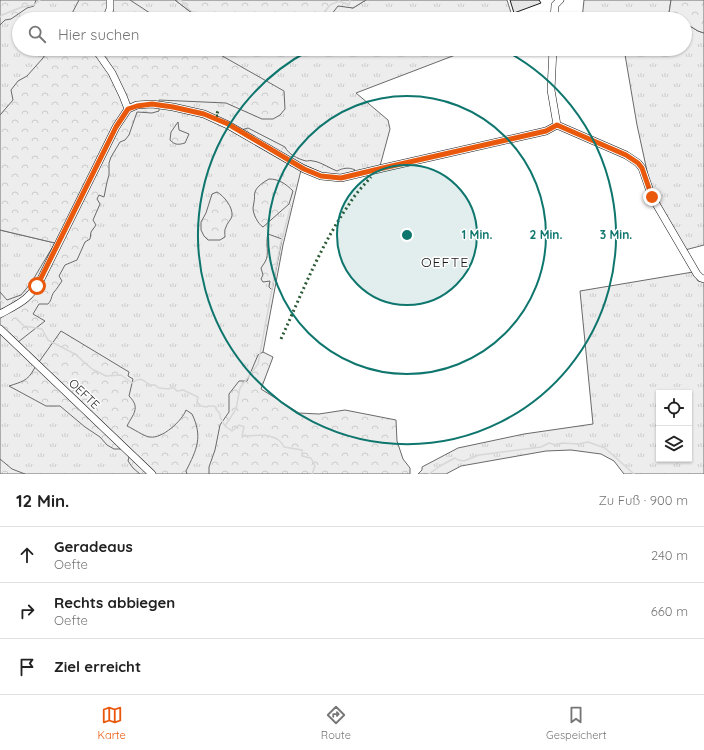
<!DOCTYPE html>
<html lang="de">
<head>
<meta charset="utf-8">
<style>
  body { margin:0; font-family:Quicksand,sans-serif; background:#f6f6f6; color:#222 }
  .controls { position:absolute; right:12px; bottom:12px; display:grid; overflow:hidden; border-radius:0px; box-shadow:0 1px 3px #0004 }
  .controls button { width:36px; height:36px; display:grid; place-items:center; padding:0; border:0; border-bottom:1px solid #e0e0e0; background:#fff; color:#222; font:20px sans-serif }
  .stop { position:absolute; width:12px; height:12px; margin:-9px; border:3px solid #ea580c; border-radius:50%; background:#fff }
  .stop.end { background:#ea580c; border-color:#fff; box-shadow:0 1px 4px #0008 }
  .list { margin:0; padding:0; list-style:none }
  h2 { display:flex; justify-content:space-between; align-items:center; height:52px; margin:0; padding:0 16px; font-size:17px }
  h2 small { font-size:13px; font-weight:400; color:#767676 }
  .list li { display:grid; grid-template-columns:26px 1fr auto; gap:12px; align-items:center; box-sizing:border-box; height:56px; padding:0 16px; border-top:1px solid #e0e0e0 }
  .list b { display:block; font-size:15px; white-space:nowrap }
  .list p { margin:0; font-size:13px; white-space:nowrap; color:#767676 }
  .list em { font-size:13px; font-style:normal; color:#767676 }
  .icon { flex:none; width:22px; height:22px; fill:none; stroke:currentColor; stroke-width:2; stroke-linecap:round; stroke-linejoin:round }
  .map { position:relative; flex:none; width:704px; height:474px; overflow:hidden }
  .search { position:absolute; background:#fff; box-shadow:0 1px 3px #0004; left:12px; right:12px; top:12px; height:44px; display:flex; align-items:center; gap:10px; box-sizing:border-box; padding:0 14px; border-radius:22px; color:#767676; font-size:15px }
  .sheet { height:220px; background:#fff }
  nav { display:flex; justify-content:space-around; align-items:center; box-sizing:border-box; height:56px; border-top:1px solid #e0e0e0; background:#fff; font-size:11px; color:#767676 }
  nav a { display:grid; justify-items:center; gap:2px }
  nav .on { color:#ea580c }
  .map>svg:first-child { display:block }
</style>
</head>
<body>
<div class="map">
<svg width="704" height="474" viewBox="0 0 704 474">
  <defs>
    <pattern id="grass-tufts" width="24" height="20" patternUnits="userSpaceOnUse"><rect width="24" height="20" fill="#ededed"/><path d="M3 7l-1-3M5 7V3M7 7l1-3M15 17l-1-3M17 17v-4M19 17l1-3" fill="none" stroke="#cbcbcb"/></pattern>
    <pattern id="forest-crowns" width="20" height="18" patternUnits="userSpaceOnUse"><rect width="20" height="18" fill="#ededed"/><path d="M2 6a3 3 0 1 1 6 0M12 15a3 3 0 1 1 6 0" fill="none" stroke="#cbcbcb"/></pattern>
  </defs>
  <rect width="100%" height="100%" fill="#fff"/>
  <path fill="url(#grass-tufts)" stroke="#6a6a6a" fill-rule="evenodd" d="M0,0H86L74,19H19V49H60L0,121Z
    M112,0H175L193,14L201,19H108Z
    M366,0H507L513,19H328L338,5L353,8Z
    M584,0H671L669,13L678,19H582Z
    M685,23L698,31L704,33V245L685,250L652,194L637,125L624,49H685Z
    M99,49H471L356,93L388,120L390,129L380,166L356,174L330,176L222,120L128,98Z
    M165,108L210,119L301,170L283,245L263,352L228,474H156L0,326L36,296L135,111Z
    M0,230L55,243L34,285L20,300L0,310Z
    M693,272L698,281L704,282V474H624L614,461L601,454L571,450L546,451L461,466L446,474H418L422,470V467L458,448L524,434L593,424L580,291ZM659,393H689V459H659Z
    M0,333L149,474H0Z"/>
  <path fill="url(#forest-crowns)" stroke="#6a6a6a" d="M0,0H36L34,6L27,8L11,19L5,20L0,25Z
    M79,0H130L159,19H69Z
    M175,0H366L353,8L338,6L328,19H204L188,10Z
    M671,0H704V33L698,31L685,23V19H678L669,13Z
    M49,49H210L284,91L285,109L280,115L273,119H262L226,103L159,100V111L152,113L137,112L129,135L125,140L120,142L111,157L109,163V175L107,182L104,197L99,195L97,199L100,204L93,220L96,225L91,232L90,239L85,242L77,260L65,265L59,276L62,281C59,285 57,289 54,292C51,296 52,300 48,304H39L33,314L45,321L13,346L0,326V292L7,300L21,295L31,283L55,243L0,230V115L13,100L11,90L18,81L27,76L43,58Z
    M178,122L179,130L189,134L185,143C178,145 175,145 170,140L171,132Z
    M248,128L285,147C288,154 298,159 306,161C308,161 310,160 313,161C321,162 329,168 337,171C343,168 349,167 355,170L349,175H327L302,164L241,130Z
    M269,179C279,179 286,184 293,191L289,204L263,227C258,224 253,214 253,208C253,206 254,204 254,202C255,198 254,195 255,192C257,186 264,182 269,179Z
    M217,192C224,196 233,207 232,216C231,220 227,223 226,227C224,230 225,234 225,237L220,240H208L204,236L201,230V222L206,213L212,194Z
    M268,234L282,239L272,290L269,287L270,281L263,282L261,279L263,275L261,268C262,266 264,264 265,262C270,254 265,243 268,234Z
    M61,331L129,372L128,376L133,379L129,396C141,408 133,414 127,426C132,428 145,437 150,437C162,439 182,421 186,410L192,414C203,437 197,449 186,471L187,474H140L133,468L128,461L129,457L121,449H114L107,445L100,437L85,427L60,406H46L9,386C21,382 28,381 34,369Z
    M263,352L273,357L261,389L299,413L319,414L345,410L396,420L397,441L403,459L410,468V474H209V467L215,450L220,425L229,412V394L239,381H247L258,355Z
    M0,459L12,469L25,474H0Z"/>
  <g fill="none" stroke-linecap="round" stroke-linejoin="round">
    <path stroke="#d7d7d7" stroke-width="1.5" d="M178,0L182,1C187,10 196,14 204,19
      M0,17L2,15L22,7L34,5L40,0
      M283,19H285
      M299,19L302,16L304,19
      M309,19L312,17L319,19L330,5L339,1L349,5L350,0
      M0,300L3,303
      M16,318L24,326L42,329L48,340L75,354L92,369L106,376L121,375L132,383C139,377 143,379 149,385H155L159,388L169,389L170,388H174L177,391L183,390L198,397L197,402L201,406L207,407L208,406H213L216,407V409L220,414V417L225,426L232,431L239,425L244,427L242,436C256,436 277,431 284,447L302,450V456L311,458L315,466L312,474
      M225,426L236,409L240,388L258,364L280,246L290,209
      M429,474L440,466L455,458L458,460L464,461L479,455L541,447L549,443L556,445L562,443L578,444L588,442L605,448L634,474"/>
  </g>
  <path fill="#e6e6e6" stroke="#1a1a1a" d="M510,0H539L541,3L514,13Z"/>
  <g fill="none" stroke-linecap="round" stroke-linejoin="round">
    <g stroke="#1a1a1a" stroke-width="8">
      <path id="minor" d="M106,19L110,9V0
        M554,19L555,5L560,0
        M97,49L98,53L112,73L123,96L128,109
        M553,49L551,90L557,125
        M557,125L626,155L638,163L642,168L652,197L697,274L701,278L704,279
        M0,314C20,303 29,300 41,279L116,127L128,109L137,105L152,104L173,107L204,114L228,125L304,169L321,176L341,178L383,168L546,131L557,125
        M0,329L152,474"/>
    </g>
    <use href="#minor" stroke="#fff" stroke-width="7"/>
    <path stroke="#2b5a34" stroke-width="3" stroke-dasharray="2 3" stroke-linecap="butt" d="M218,116H216L218,111
      M281,339C302,293 321,244 350,203C356,193 364,185 371,177"/>
  </g>
  <g fill="none" stroke-linecap="round" stroke-linejoin="round">
    <path stroke="#ea580c" stroke-width="5" d="M37,286L116,127L128,109L137,106L152,104L173,107L204,114L228,124L304,169L321,176L341,178L383,168L546,131L557,125L626,155L638,163L642,168L652,197"/>
  </g>
  <circle cx="407" cy="235" r="70" fill="#0f766e" fill-opacity=".12"/>
  <g fill="none" stroke="#0f766e" stroke-width="2">
    <circle cx="407" cy="235" r="70"/>
    <circle cx="407" cy="235" r="139"/>
    <path d="M504 50A209 209 0 1 1 310 50"/>
  </g>
  <g text-anchor="middle" stroke-width="3" stroke-linejoin="round" paint-order="stroke">
    <g font-size="12" fill="#1a1a1a" stroke="#fff">
      <text transform="translate(84 394) rotate(44)" y="4">OEFTE</text>
    </g>
    <g font-size="14" letter-spacing="1" fill="#1a1a1a" stroke="#fff">
      <text x="445" y="267">OEFTE</text>
    </g>
  </g>
  <circle cx="407" cy="235" r="6" fill="#0f766e" stroke="#fff" stroke-width="2"/>
  <g font-size="12" text-anchor="middle" font-weight="bold" fill="#0f766e" stroke="#fff" stroke-width="3" stroke-linejoin="round" paint-order="stroke">
    <text x="477" y="239">1 Min.</text>
    <text x="546" y="239">2 Min.</text>
    <text x="616" y="239">3 Min.</text>
  </g>
</svg>
<div class="controls">
<button><svg class="icon" aria-label="locate" viewBox="0 0 24 24"><circle cx="12" cy="12" r="6"/><path d="M12 2v4M12 18v4M2 12h4M18 12h4"/></svg></button>
<button><svg class="icon" aria-label="layers" viewBox="0 0 24 24"><path d="M12 4l9 5-9 5-9-5zM3 14l9 5 9-5"/></svg></button>
</div>
<div class="stop" style="left:37px;top:286px"></div>
<div class="stop end" style="left:652px;top:197px"></div>
<div class="search"><svg class="icon" aria-label="search" viewBox="0 0 24 24"><circle cx="10" cy="10" r="6"/><path d="M15 15l6 6"/></svg>Hier suchen</div>
</div>
<section class="sheet">
<h2>12 Min.<small>Zu Fuß · 900 m</small></h2>
<ul class="list">
<li><svg class="icon" aria-label="ahead" viewBox="0 0 24 24"><path d="M12 20V5M6 11l6-6 6 6"/></svg><div><b>Geradeaus</b><p>Oefte</p></div><em>240 m</em></li>
<li><svg class="icon" aria-label="right" viewBox="0 0 24 24"><path d="M7 20v-9h11M14 6l5 5-5 5"/></svg><div><b>Rechts abbiegen</b><p>Oefte</p></div><em>660 m</em></li>
<li><svg class="icon" aria-label="arrive" viewBox="0 0 24 24"><path d="M6 21V4h12l-3 4 3 4H6"/></svg><div><b>Ziel erreicht</b></div></li>
</ul>
</section>
<nav>
<a class="on"><svg class="icon" aria-label="map" viewBox="0 0 24 24"><path d="M3 6l6-2 6 2 6-2v14l-6 2-6-2-6 2zM9 4v14M15 6v14"/></svg>Karte</a>
<a><svg class="icon" aria-label="directions" viewBox="0 0 24 24"><path d="M12 3l9 9-9 9-9-9zM9 14v-3h6M13 9l2 2-2 2"/></svg>Route</a>
<a><svg class="icon" aria-label="saved" viewBox="0 0 24 24"><path d="M7 4h10v16l-5-4-5 4z"/></svg>Gespeichert</a>
</nav>
</body>
</html>
